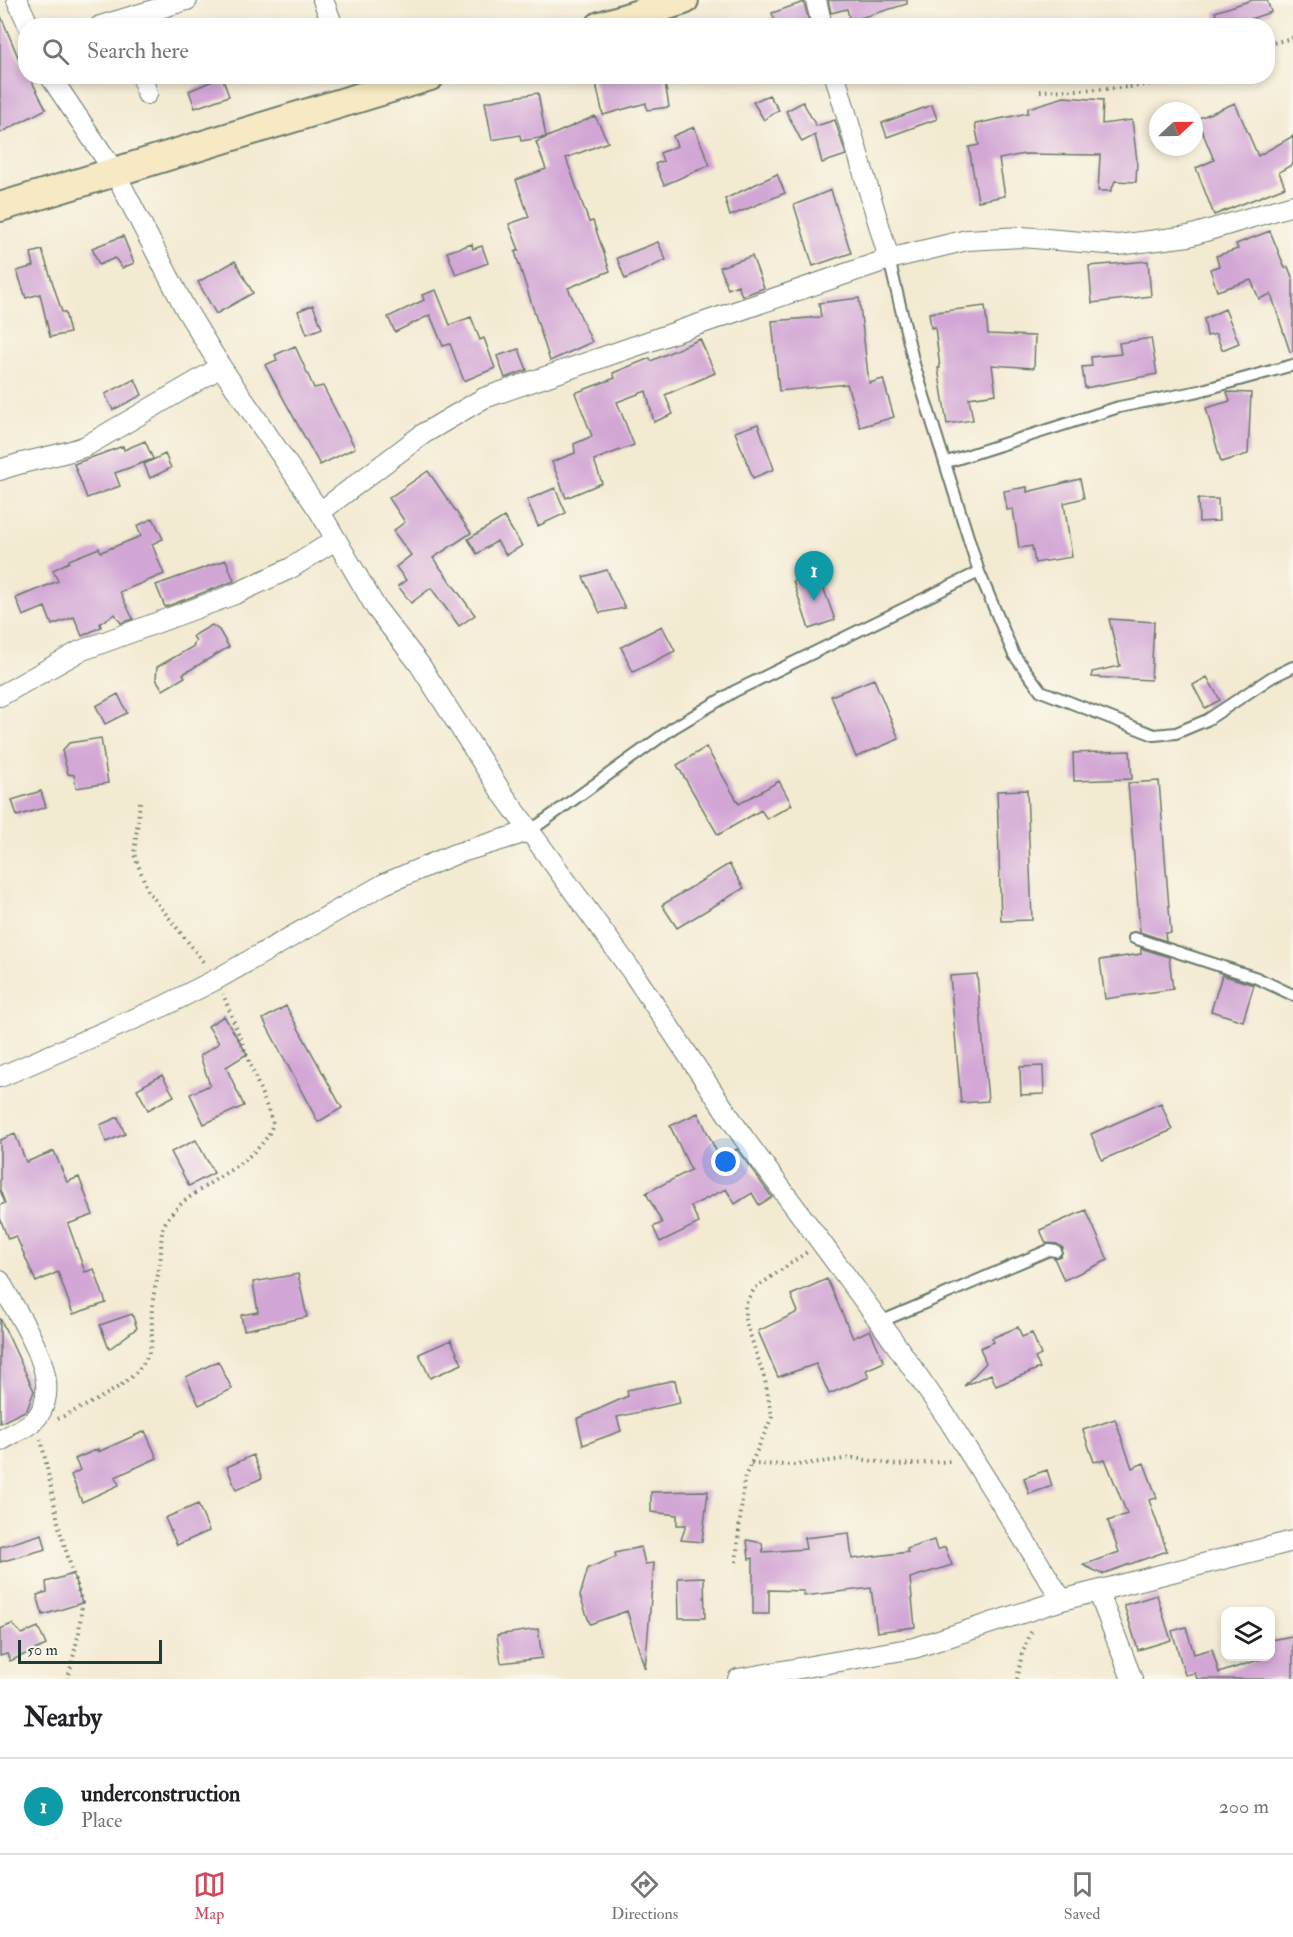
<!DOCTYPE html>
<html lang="en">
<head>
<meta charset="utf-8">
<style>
  body { margin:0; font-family:"IM FELL Double Pica",serif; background:#f6f6f6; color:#202124 }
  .controls { position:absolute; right:18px; bottom:18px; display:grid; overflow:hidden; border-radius:12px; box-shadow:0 3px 9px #0003 }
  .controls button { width:54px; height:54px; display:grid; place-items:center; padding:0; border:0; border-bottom:2px solid #e0e0e0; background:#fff; color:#202124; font:30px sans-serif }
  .compass { position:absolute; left:1149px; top:102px; width:54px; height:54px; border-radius:50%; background:#fff; box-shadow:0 3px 9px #0003; rotate:68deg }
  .scale { position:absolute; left:18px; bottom:15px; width:144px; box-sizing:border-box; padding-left:6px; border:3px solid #1f3d34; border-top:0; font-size:16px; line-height:21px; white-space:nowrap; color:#1f3d34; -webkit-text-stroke:4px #fbf7ec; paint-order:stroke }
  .you { position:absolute; left:726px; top:1162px; width:21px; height:21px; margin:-15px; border:4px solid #fff; border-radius:50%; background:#1a73e8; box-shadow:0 0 0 9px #1a73e833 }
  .badge { display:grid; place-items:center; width:39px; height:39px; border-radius:50%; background:#d1495b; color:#fff; font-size:20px; font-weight:700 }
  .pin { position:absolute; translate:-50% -50px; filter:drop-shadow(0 2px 3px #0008) }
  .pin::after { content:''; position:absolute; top:32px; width:21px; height:18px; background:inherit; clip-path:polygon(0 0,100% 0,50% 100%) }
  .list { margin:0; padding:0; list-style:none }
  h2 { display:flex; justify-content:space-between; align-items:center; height:78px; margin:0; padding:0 24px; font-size:26px }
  h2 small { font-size:20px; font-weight:400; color:#757577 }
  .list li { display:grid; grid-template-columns:39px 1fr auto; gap:18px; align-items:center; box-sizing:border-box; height:96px; padding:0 24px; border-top:2px solid #e0e0e0 }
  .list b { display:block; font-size:22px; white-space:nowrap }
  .list p { margin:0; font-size:20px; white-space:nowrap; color:#757577 }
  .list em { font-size:20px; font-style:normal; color:#757577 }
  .icon { flex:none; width:33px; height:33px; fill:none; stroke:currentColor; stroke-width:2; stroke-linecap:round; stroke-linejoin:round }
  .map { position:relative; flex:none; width:1293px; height:1679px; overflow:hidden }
  .search { position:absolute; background:#fff; box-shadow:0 3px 9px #0003; left:18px; right:18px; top:18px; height:66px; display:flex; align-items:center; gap:15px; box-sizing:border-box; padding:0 21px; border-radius:24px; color:#757577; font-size:22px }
  .sheet { height:174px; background:#fff }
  nav { display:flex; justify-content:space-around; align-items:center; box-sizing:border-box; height:84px; border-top:2px solid #e0e0e0; background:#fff; font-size:16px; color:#757577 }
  nav a { display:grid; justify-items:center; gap:3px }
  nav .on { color:#d1495b }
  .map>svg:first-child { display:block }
</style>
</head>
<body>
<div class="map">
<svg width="1293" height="1679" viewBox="0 0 1293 1679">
  <rect width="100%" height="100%" fill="#fbf7ec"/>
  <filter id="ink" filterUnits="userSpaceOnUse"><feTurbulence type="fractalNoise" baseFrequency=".0167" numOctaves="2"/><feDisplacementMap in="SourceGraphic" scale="12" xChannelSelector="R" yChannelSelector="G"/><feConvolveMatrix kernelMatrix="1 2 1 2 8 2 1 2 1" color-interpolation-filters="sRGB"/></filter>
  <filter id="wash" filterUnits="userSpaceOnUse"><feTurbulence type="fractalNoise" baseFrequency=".008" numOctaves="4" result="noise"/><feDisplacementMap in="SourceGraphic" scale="24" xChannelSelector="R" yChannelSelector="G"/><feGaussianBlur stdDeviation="1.35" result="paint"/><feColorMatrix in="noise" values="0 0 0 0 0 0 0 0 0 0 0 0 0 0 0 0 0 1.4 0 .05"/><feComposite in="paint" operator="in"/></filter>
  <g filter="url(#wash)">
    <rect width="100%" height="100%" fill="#f3ead2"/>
    <g id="blocks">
      <path fill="#d2a6d5" d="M828,0H907V4L850,21L847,9L831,13Z
        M1252,0H1267L1271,12L1230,26H1219L1215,12Z
        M804,2L810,26H776L772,13Z
        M0,14L26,76H29L46,109L0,133Z
        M607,76H664L669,107L647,110L646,103L603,115L595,79Z
        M222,77L229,96L195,108L189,91Z
        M538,93L546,137L521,141L520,135L492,140L485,102Z
        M769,95L779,110L764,120L753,102Z
        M1064,97L1103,100L1102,124L1132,120L1137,161L1136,182L1115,181L1111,191H1098L1100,155L1024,154L999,159L1005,196L978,201L969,147L979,145L975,124L1028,113V108Z
        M803,102L816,126L835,120L846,155L822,163L815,135L802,142L786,111Z
        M1235,103L1258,156L1293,136V164L1279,172L1285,187L1214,215L1196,168L1214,160L1197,119Z
        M932,105L937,119L887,137L882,123Z
        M595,116L608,142L566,158L589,222L593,221L610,271L568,288L592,342L550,361L515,252L519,250L509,224L529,217L516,180L546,169L536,142Z
        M694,127L710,165L664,185L655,164L663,161L660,153L677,146L673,136Z
        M777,174L785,193L730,216L725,199Z
        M831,190L851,253L813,266L794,205Z
        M1270,231L1285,268L1288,267L1293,279V351L1290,352L1271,294L1259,299L1251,280L1217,291L1210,269L1219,266L1216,256L1238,249L1236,244Z
        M123,236L134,263L122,268L115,258L99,265L92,248Z
        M658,242L666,260L625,279L617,258Z
        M472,244L473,249L482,246L488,263L456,275L447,252Z
        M42,250L62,312H65L70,333L50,337L40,294L26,298L17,271L34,266L31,253Z
        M752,256L764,288L742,296L738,285L728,289L720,267Z
        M235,261L253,293L216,314L198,282Z
        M1148,261L1151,296L1092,303L1089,266Z
        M436,290L450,325L471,317L480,340L484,338L495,368L464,381L450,344L443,346L430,315L395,332L388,317L424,300L422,295Z
        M859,298L869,383L883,379L894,417L860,427L847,384L779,391L772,321L821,317L819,303Z
        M313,305L322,328L307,334L298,311Z
        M985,306L988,334L1035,336L1034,368L992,365L996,394L969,398L973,420L947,424L938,368H940L935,327L931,328L929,313Z
        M1225,309L1239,343L1222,350L1216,334L1207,336L1204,319Z
        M1151,338L1157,374L1085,388L1082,367L1092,366L1091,357L1121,354L1119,343Z
        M700,339L715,373L665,395L673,414L654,422L646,391L617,402L634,445L594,460L602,483L566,498L552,462L575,453L574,444L592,436L575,393L615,378L613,373L650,358L651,361Z
        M295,346L314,388L323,386L355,448L320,465L265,365L277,360L275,355Z
        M519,349L527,370L505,378L497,356Z
        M135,379L142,395L113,410L105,394Z
        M1227,392L1251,393L1248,454L1221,462L1206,408L1230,401Z
        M758,424L774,469L753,478L735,432Z
        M145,441L153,459L115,473L120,486L87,498L74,464L123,446L124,450Z
        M165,454L171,468L150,478L144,464Z
        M428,471L471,533L433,558L475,615L459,626L431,588L411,603L398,586L406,580L396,567L411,555L393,531L405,522L389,498Z
        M1080,479L1084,498L1064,503L1072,557L1035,563L1032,546L1019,548L1013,509L1007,510L1004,491L1027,487V492Z
        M555,488L566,513L538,526L527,500Z
        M1198,499H1218L1219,521L1199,522Z
        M504,517L522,546L506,555L497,541L477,554L468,539Z
        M153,518L163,539L152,544L164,574L120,592L133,619L121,623L115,614L100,623L101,627L82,636L74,617L52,625L45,607L23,616L16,598L58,581L53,570L69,562V560L99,548L101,552L141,536L137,526Z
        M226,560L234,581L165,607L156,585Z
        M607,570L625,608L600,613L583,577Z
        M817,570L835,620L809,629L793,581Z
        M1109,619L1154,622L1151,680L1092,677V672L1120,666Z
        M212,625L219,630L229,647L183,674L185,677L163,690L156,679L157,667L194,646L193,644L196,641L193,636Z
        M662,626L675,651L633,672L621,647Z
        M1207,677L1220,700L1205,708L1193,685Z
        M874,679L899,739L856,757L831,696Z
        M118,694L127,713L105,724L96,706Z
        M101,738L108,783L76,788L74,775L68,774L62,751L69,743Z
        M706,747L739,804L779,781L792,805L767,819L761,810L718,835L677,765Z
        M1130,751L1132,779L1074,781L1073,753Z
        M1159,781L1171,933H1165L1166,941L1140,932L1128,783Z
        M1027,790L1032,920L1001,921L997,791Z
        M41,791L46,807L17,816L12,800Z
        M729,864L744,888L677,928L662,905Z
        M1141,948L1169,957L1173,989L1105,999L1100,960L1141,954Z
        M977,974L988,1101L961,1103L950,976Z
        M1222,975L1254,985L1243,1021L1211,1011Z
        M286,1006L342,1108L318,1122L263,1019Z
        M224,1016L247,1054L226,1067L244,1106L204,1124L190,1094L210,1085L200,1056L219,1043L208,1026Z
        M1043,1066L1044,1094L1021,1095L1020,1067Z
        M162,1075L174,1096L148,1110L137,1089Z
        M1161,1103L1172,1130L1102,1160L1091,1134Z
        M698,1113L720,1159L737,1149L772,1197L759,1205L752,1193L735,1204L726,1189L691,1206L699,1223L660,1242L653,1227L662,1223L646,1193L691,1170L670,1126Z
        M118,1117L125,1134L106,1142L100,1125Z
        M15,1134L26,1162L54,1151L67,1182L79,1177L93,1215L68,1224L85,1272L94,1269L106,1303L73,1314L58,1272L36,1282L16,1236L8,1239L0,1218V1205L5,1203L0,1190V1140Z
        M196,1140L214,1173L189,1186L171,1152Z
        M1086,1210L1108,1260L1064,1280L1054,1258L1061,1256L1063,1248L1057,1244L1046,1243L1040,1230Z
        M298,1274L307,1317L244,1330L241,1315L258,1312L253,1282Z
        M827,1279L853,1338L870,1330L884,1362L866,1370L869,1377L829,1394L816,1364L778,1377L758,1331L798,1312L791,1295Z
        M132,1314L137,1328L109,1349L100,1325Z
        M0,1318L34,1391L27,1410L0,1423Z
        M1018,1327L1022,1337L1032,1333L1041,1355L1035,1358L1040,1368L996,1386L991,1374L964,1386L986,1363L980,1348L994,1342L992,1338Z
        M451,1340L462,1364L430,1378L419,1354Z
        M218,1361L232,1389L199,1405L186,1377Z
        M675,1380L680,1403L617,1417L621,1431L583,1445L577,1419L628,1396L627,1390Z
        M1115,1419L1132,1468L1144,1463L1157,1498L1149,1500L1167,1551L1102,1574L1083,1565L1119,1552L1108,1521L1127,1514L1105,1459L1094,1462L1083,1430Z
        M145,1431L157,1458L115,1477L119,1485L82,1502L71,1475L80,1470L75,1459L98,1449V1452Z
        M253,1455L262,1478L236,1490L227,1467Z
        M1047,1470L1052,1486L1029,1494L1024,1478Z
        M708,1491L702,1542L681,1540L686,1525H677V1515L651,1512V1492Z
        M198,1504L209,1531L177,1545L165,1518Z
        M849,1533L852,1559L908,1552L907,1549L934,1540L937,1550L945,1547L952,1565L910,1578L915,1627L877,1632L871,1588L804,1596V1591L769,1590V1614H753V1558L749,1559L747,1540L762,1543L763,1552L806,1549L804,1538Z
        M42,1534L46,1549L0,1562V1547Z
        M641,1547L645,1564L654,1563L645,1669L627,1611L590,1624L580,1596L588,1568L616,1557L615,1553Z
        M73,1574L82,1603L43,1615L37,1595L47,1592L46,1582Z
        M704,1577L705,1618H679L678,1578Z
        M1157,1595L1171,1640L1138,1650L1124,1605Z
        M12,1624L22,1634L38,1627L46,1645L10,1661L7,1654L0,1656V1629Z
        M1186,1627L1194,1654L1212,1649L1219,1673L1270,1656V1640L1293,1636V1679H1197L1195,1673L1185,1675L1172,1631Z
        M538,1629L542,1658L501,1663L497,1635Z"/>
    </g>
  </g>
  <g filter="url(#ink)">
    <use href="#blocks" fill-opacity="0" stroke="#697a6b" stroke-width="1.5"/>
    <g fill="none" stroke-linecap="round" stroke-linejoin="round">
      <g stroke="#697a6b" stroke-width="14">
        <path id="service" d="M889,259L914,364L979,572L1014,655L1041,691L1154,735L1176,733L1207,720L1272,677L1293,667
          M947,462L1119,407L1199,391L1293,365
          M530,831L673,728L735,691L979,572
          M1134,938L1257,978L1293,995
          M880,1322L1049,1250L1056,1251"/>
      </g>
      <g stroke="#697a6b" stroke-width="22">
        <path id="minor" d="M17,0L29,26
          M323,0L333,26
          M816,0L822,26
          M100,26L187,0
          M50,76L114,171L185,308L221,367L320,512L376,608L420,665L502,793L633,973L743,1137L880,1322L948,1419L1062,1600
          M142,76L147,94
          M835,76L889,259
          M0,470C28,459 58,457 86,446L221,367
          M320,512L423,434L484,398L889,259L967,240L1022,237L1118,245L1189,236L1293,205
          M0,696L80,651L235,594L291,568L335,540
          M0,1077L164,1006L217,979L384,884L455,854L530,831
          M0,1281C17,1316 66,1378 38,1416C31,1426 11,1434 0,1441
          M1098,1591L1132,1679
          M738,1679L914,1648L1062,1600L1293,1541"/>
      </g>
      <g stroke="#697a6b" stroke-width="32">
        <path id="secondary" d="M600,26L684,0
          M0,207L430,76"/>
      </g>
      <path stroke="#697a6b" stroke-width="4" stroke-dasharray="1.5 4.5" stroke-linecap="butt" d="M1268,44L1293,38
        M1040,91C1087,89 1139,91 1183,76
        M140,802L134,854L148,891L206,965
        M58,1419C87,1404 146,1382 151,1344C153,1332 151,1320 152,1308C153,1293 158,1278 160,1263C163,1241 157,1230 173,1212C197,1184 265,1160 273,1123L223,994
        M41,1439L60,1531L82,1603L79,1632L68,1679
        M751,1464L796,1465L853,1458L898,1465L953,1461
        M736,1562L744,1479L772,1417L765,1380L745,1319V1305L754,1289L807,1252
        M1017,1679L1022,1654L1033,1628"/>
      <use href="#service" stroke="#fff" stroke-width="10"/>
      <use href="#minor" stroke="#fff" stroke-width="20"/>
      <use href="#secondary" stroke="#f6e9c3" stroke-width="28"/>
    </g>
  </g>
</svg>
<div class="controls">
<button><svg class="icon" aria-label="layers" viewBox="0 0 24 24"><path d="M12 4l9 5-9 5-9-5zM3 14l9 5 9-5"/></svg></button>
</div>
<svg class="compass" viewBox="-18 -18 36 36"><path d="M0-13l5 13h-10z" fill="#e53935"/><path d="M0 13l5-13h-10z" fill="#757577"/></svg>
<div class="scale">50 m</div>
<div class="you"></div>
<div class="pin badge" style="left:814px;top:601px;background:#0f9aa8">1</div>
<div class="search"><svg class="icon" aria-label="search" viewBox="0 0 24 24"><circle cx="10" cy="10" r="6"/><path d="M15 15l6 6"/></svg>Search here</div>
</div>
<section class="sheet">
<h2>Nearby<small></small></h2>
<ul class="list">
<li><span class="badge" style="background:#0f9aa8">1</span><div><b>underconstruction</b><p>Place</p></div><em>200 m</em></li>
</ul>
</section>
<nav>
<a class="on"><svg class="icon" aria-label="map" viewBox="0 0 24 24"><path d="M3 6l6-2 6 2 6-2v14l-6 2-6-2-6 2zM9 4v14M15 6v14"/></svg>Map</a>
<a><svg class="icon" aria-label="directions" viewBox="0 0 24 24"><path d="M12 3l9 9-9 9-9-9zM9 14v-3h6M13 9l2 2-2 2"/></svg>Directions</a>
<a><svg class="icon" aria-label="saved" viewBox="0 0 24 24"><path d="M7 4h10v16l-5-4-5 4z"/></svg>Saved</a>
</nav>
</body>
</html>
